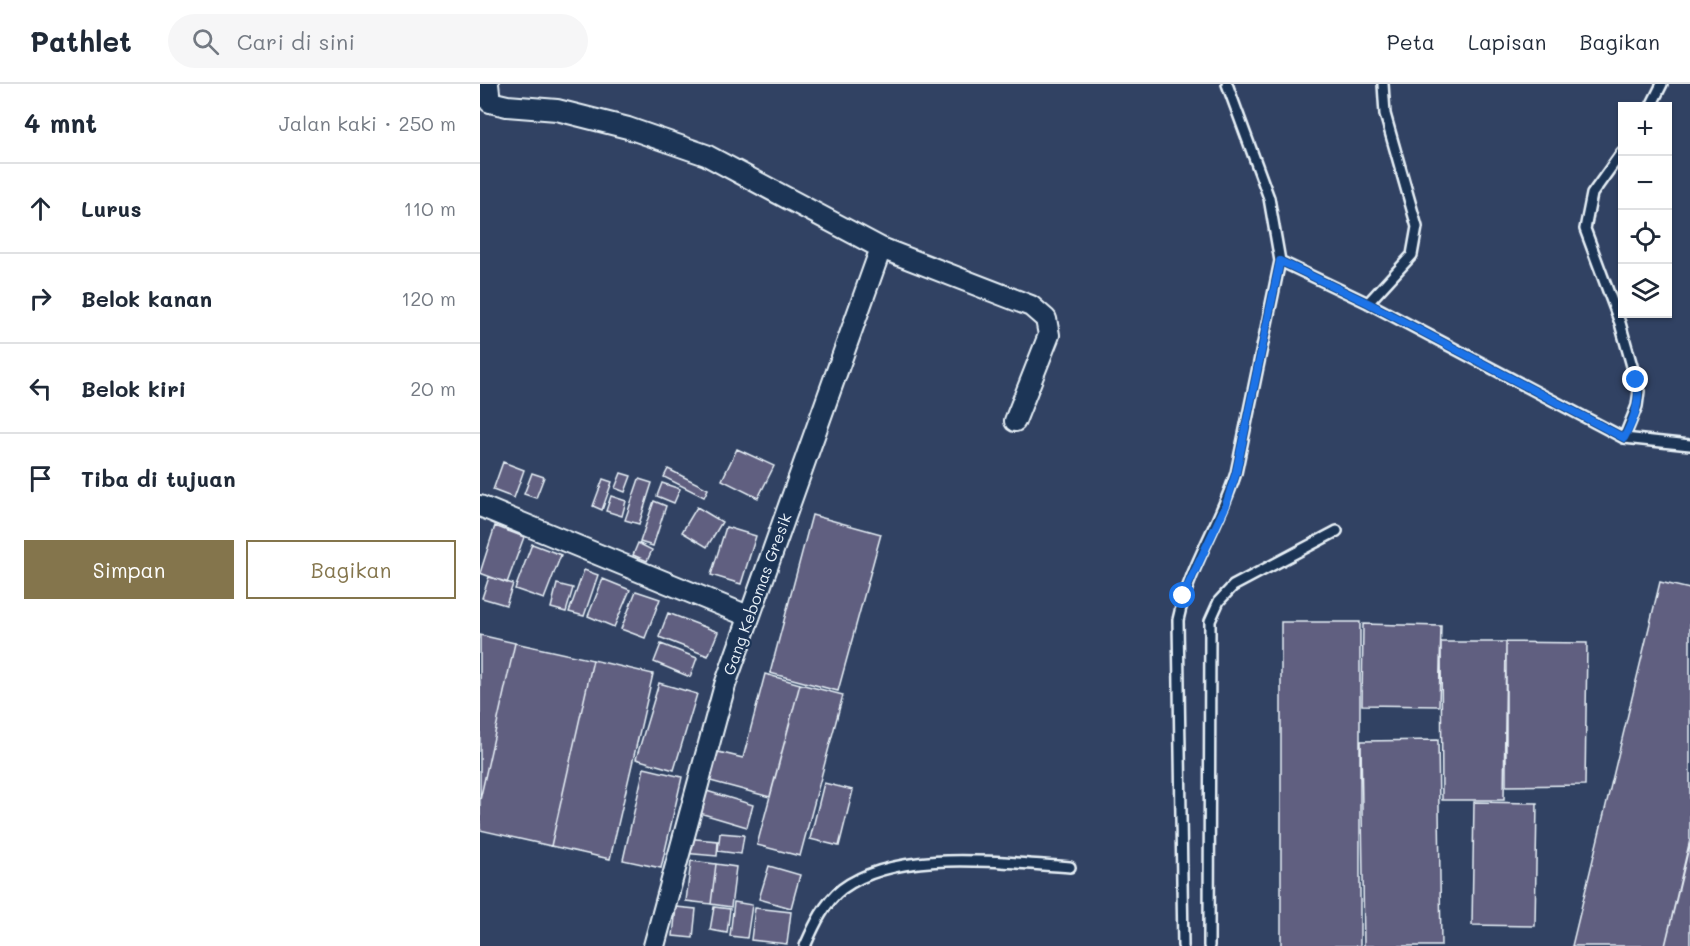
<!DOCTYPE html>
<html lang="id">
<head>
<meta charset="utf-8">
<style>
  body { margin:0; font-family:Mali,sans-serif; background:#f6f6f7; color:#1f2937 }
  .controls { position:absolute; right:18px; top:18px; display:grid; overflow:hidden; border-radius:0px; box-shadow:0 2px 4px #0004 }
  .controls button { width:54px; height:54px; display:grid; place-items:center; padding:0; border:0; border-bottom:2px solid #e0e1e3; background:#fff; color:#1f2937; font:30px sans-serif }
  .stop { position:absolute; width:18px; height:18px; margin:-14px; border:4px solid #1a73e8; border-radius:50%; background:#fff }
  .stop.end { background:#1a73e8; border-color:#fff; box-shadow:0 2px 6px #0008 }
  .list { margin:0; padding:0; list-style:none }
  h2 { display:flex; justify-content:space-between; align-items:center; height:78px; margin:0; padding:0 24px; font-size:26px }
  h2 small { font-size:20px; font-weight:400; color:#747a83 }
  .list li { display:grid; grid-template-columns:39px 1fr auto; gap:18px; align-items:center; box-sizing:border-box; height:90px; padding:0 24px; border-top:2px solid #e0e1e3 }
  .list b { display:block; font-size:22px; white-space:nowrap }
  .list em { font-size:20px; font-style:normal; color:#747a83 }
  .actions { display:flex; gap:12px; padding:18px 24px }
  .actions a { flex:1; padding:14px 0; border:2px solid #84754c; border-radius:0px; text-align:center; font-size:21px; color:#84754c }
  .actions .main { background:#84754c; color:#fff }
  .icon { flex:none; width:33px; height:33px; fill:none; stroke:currentColor; stroke-width:2; stroke-linecap:round; stroke-linejoin:round }
  .map { position:relative; flex:none; width:1210px; height:862px; overflow:hidden }
  header { display:flex; align-items:center; gap:36px; box-sizing:border-box; height:84px; padding:0 30px; background:#fff; border-bottom:2px solid #e0e1e3 }
  header strong { font-size:28px }
  nav { display:flex; gap:33px; margin-inline-start:auto; font-size:21px }
  .search { width:420px; height:54px; background:#f6f6f7; display:flex; align-items:center; gap:15px; box-sizing:border-box; padding:0 21px; border-radius:33px; color:#747a83; font-size:22px }
  main { display:flex }
  aside { flex:1; background:#fff }
  .map>svg:first-child { display:block }
</style>
</head>
<body>
<header>
<strong>Pathlet</strong>
<div class="search"><svg class="icon" aria-label="search" viewBox="0 0 24 24"><circle cx="10" cy="10" r="6"/><path d="M15 15l6 6"/></svg>Cari di sini</div>
<nav><a>Peta</a><a>Lapisan</a><a>Bagikan</a></nav>
</header>
<main>
<aside>
<h2>4 mnt<small>Jalan kaki · 250 m</small></h2>
<ul class="list">
<li><svg class="icon" aria-label="ahead" viewBox="0 0 24 24"><path d="M12 20V5M6 11l6-6 6 6"/></svg><div><b>Lurus</b></div><em>110 m</em></li>
<li><svg class="icon" aria-label="right" viewBox="0 0 24 24"><path d="M7 20v-9h11M14 6l5 5-5 5"/></svg><div><b>Belok kanan</b></div><em>120 m</em></li>
<li><svg class="icon" aria-label="left" viewBox="0 0 24 24"><path d="M17 20v-9H6M10 6l-5 5 5 5"/></svg><div><b>Belok kiri</b></div><em>20 m</em></li>
<li><svg class="icon" aria-label="arrive" viewBox="0 0 24 24"><path d="M6 21V4h12l-3 4 3 4H6"/></svg><div><b>Tiba di tujuan</b></div></li>
</ul>
<div class="actions"><a class="main">Simpan</a><a>Bagikan</a></div>
</aside>
<div class="map">
<svg width="1210" height="862" viewBox="0 0 1210 862">
  <rect width="100%" height="100%" fill="#314263"/>
  <filter id="ink" filterUnits="userSpaceOnUse"><feTurbulence type="fractalNoise" baseFrequency=".0167" numOctaves="2"/><feDisplacementMap in="SourceGraphic" scale="12" xChannelSelector="R" yChannelSelector="G"/><feConvolveMatrix kernelMatrix="1 2 1 2 8 2 1 2 1" color-interpolation-filters="sRGB"/></filter>
  <g filter="url(#ink)">
    <path fill="#615f80" stroke="#e8f1f8" stroke-width="1.5" d="M257,365L294,382L278,414L242,396Z
      M23,378L44,386L34,414L13,406Z
      M188,385L228,405L224,413L184,393Z
      M52,389L64,393L56,414L44,410Z
      M141,389L151,392L145,408L135,404Z
      M123,395L132,398L122,426L113,422Z
      M159,395L172,399L159,440L145,436Z
      M182,399L200,405L194,419L177,412Z
      M131,412L146,417L142,432L126,427Z
      M174,417L186,422L173,462L160,458Z
      M217,423L242,438L227,463L202,448Z
      M332,431L401,450L358,607L290,589Z
      M15,442L44,453L27,499L0,489Z
      M246,443L276,452L261,500L231,491Z
      M158,459L172,466L167,477L153,471Z
      M52,460L81,471L64,515L35,505Z
      M104,486L118,491L104,532L89,528Z
      M9,493L33,500L26,521L2,514Z
      M123,495L150,506L134,543L108,532Z
      M1180,498L1210,505V756L1185,862H1092Z
      M77,500L93,504L86,528L71,524Z
      M156,507L180,515L165,554L141,545Z
      M188,529L238,548L228,572L179,553Z
      M801,538H880V862H801Z
      M883,540L961,542L959,622L882,621Z
      M0,551L35,559L0,716Z
      M961,558H1026L1024,716H962Z
      M1026,558L1107,559L1105,701L1026,702Z
      M35,559L113,576L71,762L0,746V716Z
      M181,560L217,574L210,593L174,578Z
      M113,576L173,590L130,775L71,762Z
      M285,590L320,600L290,713L223,695L230,666L263,674Z
      M179,599L217,610L194,686L156,675Z
      M320,600L363,611L320,772L277,761Z
      M958,656L961,862H884L881,657Z
      M164,684L202,693L181,784L143,776Z
      M344,699L373,706L359,762L330,755Z
      M220,705L273,721L267,743L213,727Z
      M994,718L1057,719L1055,842L992,841Z
      M240,749L264,751L261,770L238,767Z
      M205,754L238,757L237,772L203,769Z
      M1210,759V862H1185Z
      M211,777L236,780L231,820L206,817Z
      M236,780L256,783L251,823L231,820Z
      M289,782L320,791L311,824L279,815Z
      M254,818L272,821L267,854L250,852Z
      M196,823L216,825L213,854L193,852Z
      M234,823L250,825L247,849L230,846Z
      M275,824L311,828L307,860L271,856Z"/>
    <g fill="none" stroke-linecap="round" stroke-linejoin="round">
      <g stroke="#e8f1f8" stroke-width="14">
        <path id="service" d="M747,0L789,114L800,177
          M1171,22L1182,0
          M1142,68L1112,110L1105,145L1140,239L1159,307L1157,322L1144,354
          M888,219L932,171L937,143L905,30L903,0
          M325,862C334,842 344,819 362,805C418,763 524,779 590,783
          M703,862L698,536C709,484 740,439 756,389L800,177L888,219L1144,354L1210,361
          M729,862L730,537L739,517L753,502L857,447"/>
      </g>
      <g stroke="#e8f1f8" stroke-width="24">
        <path id="minor" d="M8,0L10,18L27,22L77,26L148,44L226,71L401,164L551,222L566,235L569,251L535,337
          M0,422L268,532
          M174,862L245,601L401,164"/>
      </g>
      <use href="#service" stroke="#1d3557" stroke-width="9"/>
      <use href="#minor" stroke="#1d3557" stroke-width="20"/>
    </g>
  </g>
  <g fill="none" stroke-linecap="round" stroke-linejoin="round" filter="url(#ink)">
    <path stroke="#1a73e8" stroke-width="8" d="M703,512L746,421L756,389L800,177L888,219L1144,354C1154,335 1162,316 1156,296"/>
  </g>
  <g text-anchor="middle" stroke-width="4.5" stroke-linejoin="round" paint-order="stroke">
    <g font-size="16" fill="#e8f1f8" stroke="#1d3557">
      <text transform="translate(277 510) rotate(-70)" y="6">Gang Kebomas Gresik</text>
    </g>
  </g>
</svg>
<div class="controls">
<button>+</button>
<button>−</button>
<button><svg class="icon" aria-label="locate" viewBox="0 0 24 24"><circle cx="12" cy="12" r="6"/><path d="M12 2v4M12 18v4M2 12h4M18 12h4"/></svg></button>
<button><svg class="icon" aria-label="layers" viewBox="0 0 24 24"><path d="M12 4l9 5-9 5-9-5zM3 14l9 5 9-5"/></svg></button>
</div>
<div class="stop" style="left:703px;top:512px"></div>
<div class="stop end" style="left:1156px;top:296px"></div>
</div>
</main>
</body>
</html>
